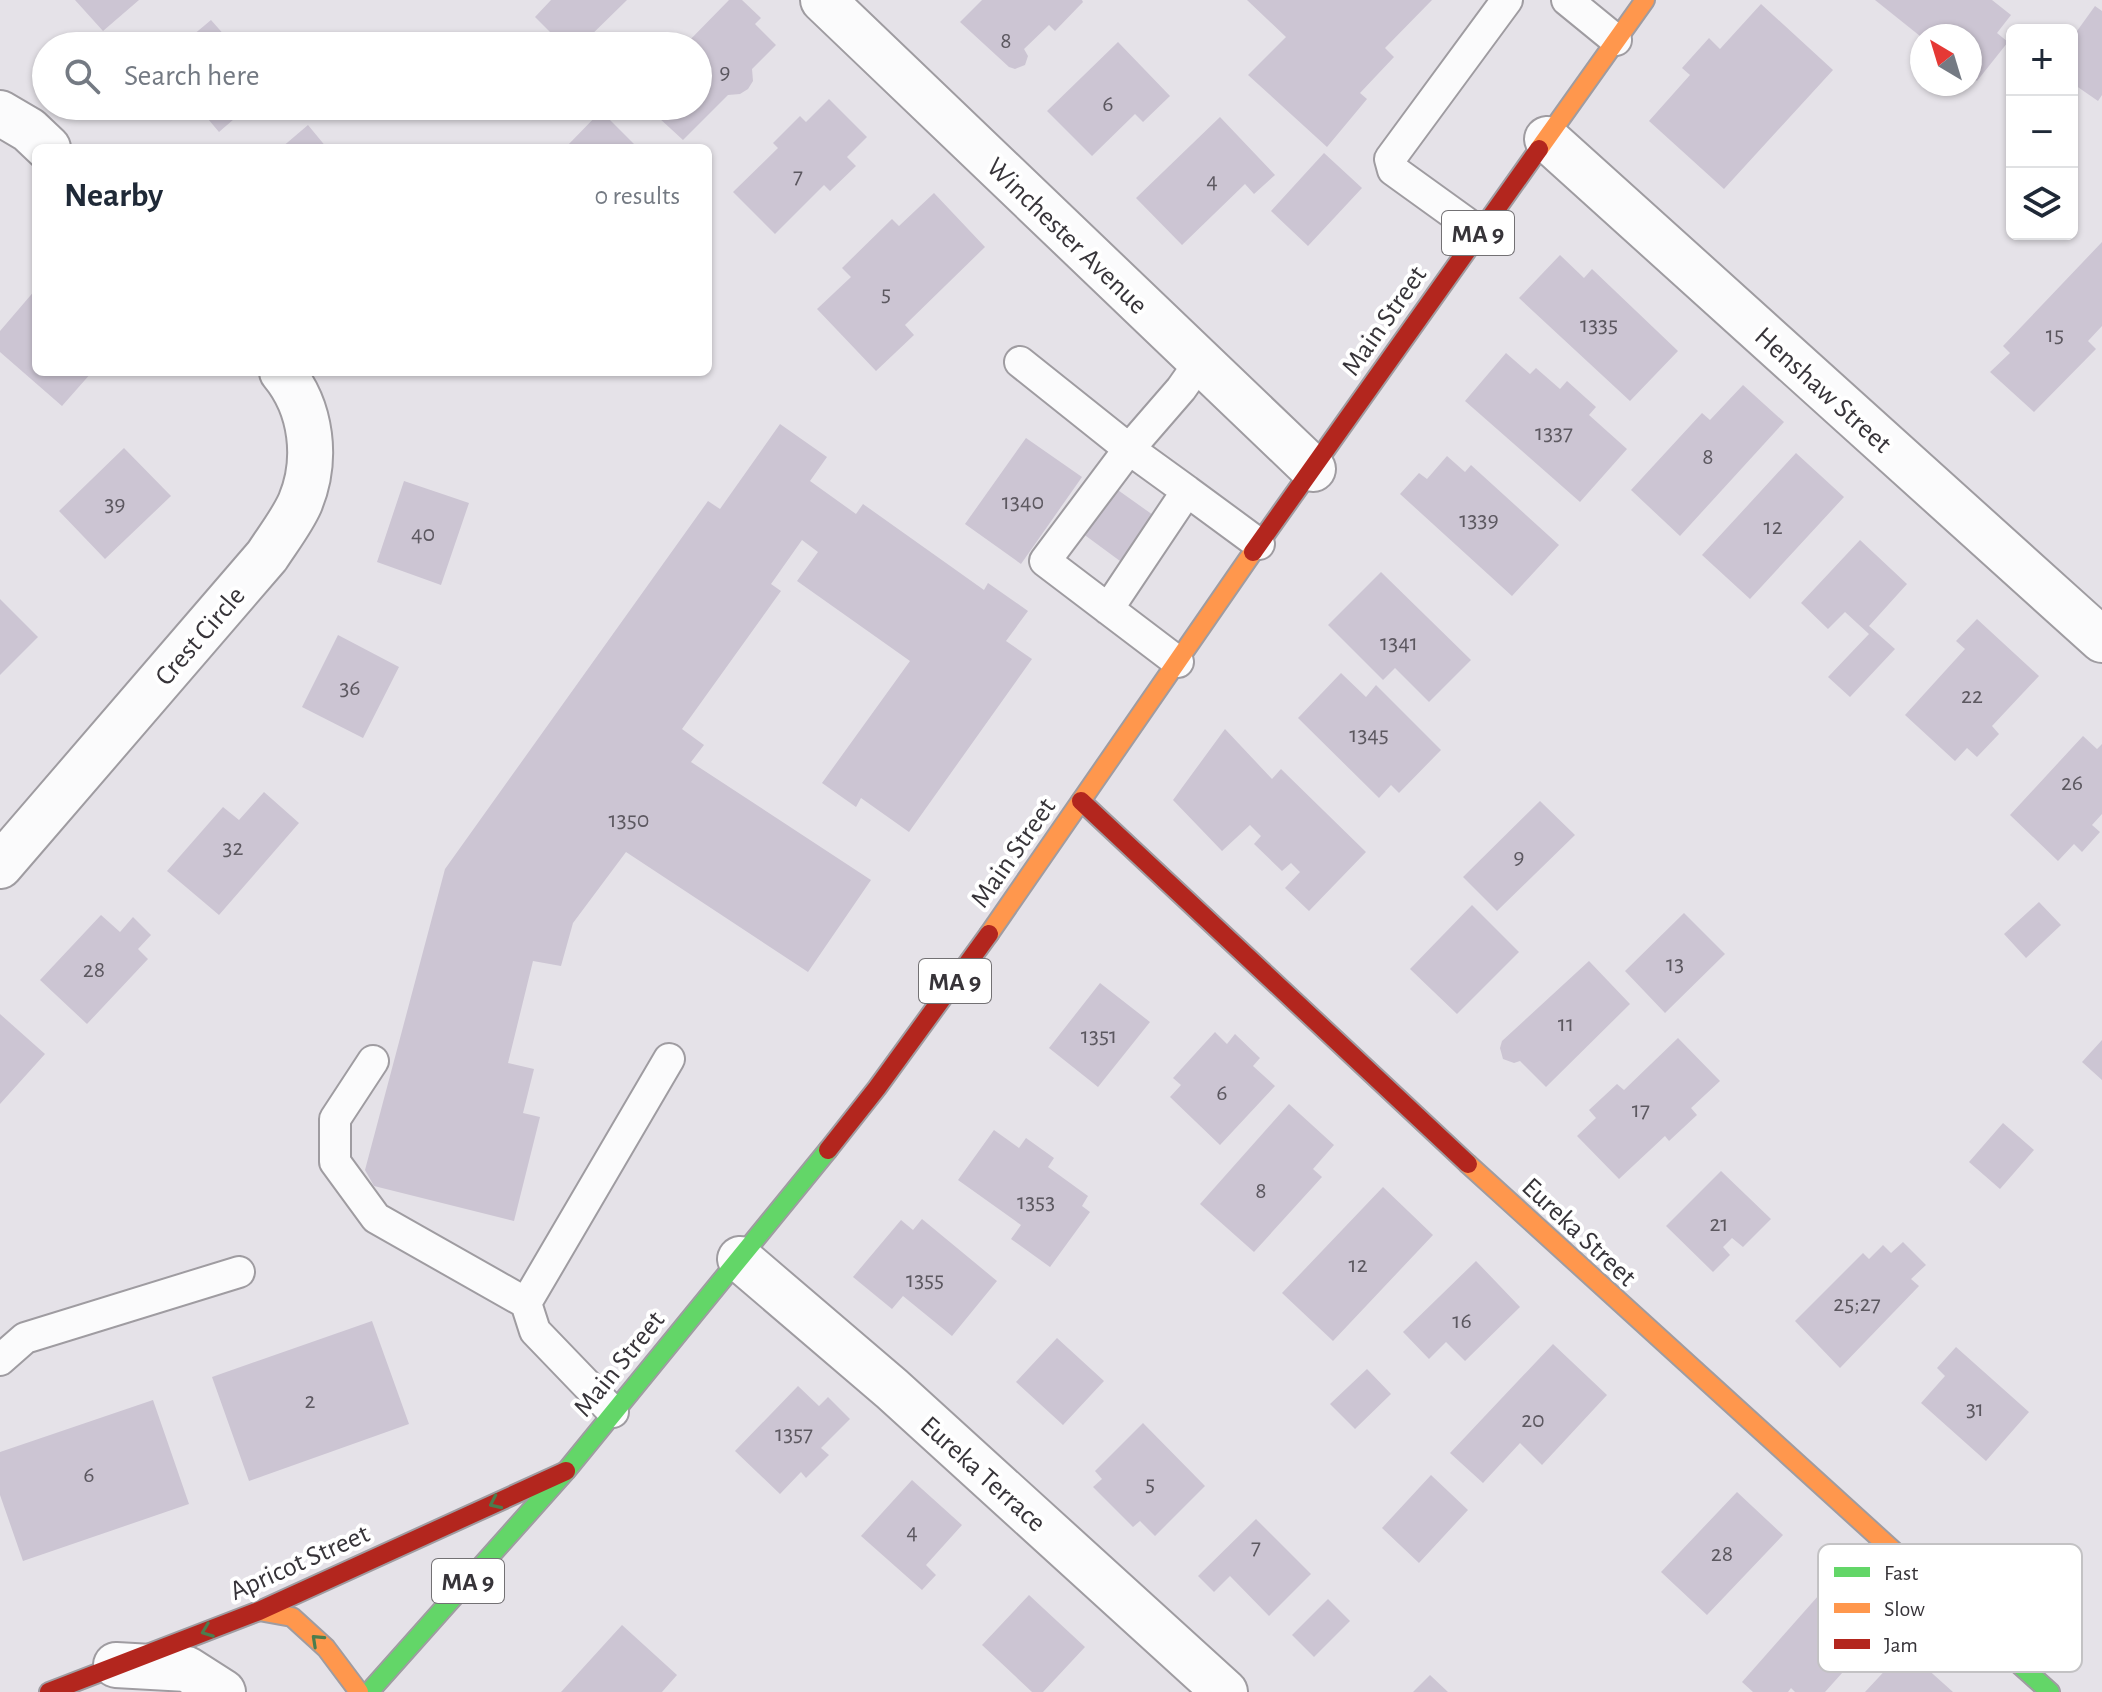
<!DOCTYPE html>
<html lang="en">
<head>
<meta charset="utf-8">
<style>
  body { margin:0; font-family:"Alegreya Sans",sans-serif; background:#f2f2f3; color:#1f2937 }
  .controls { position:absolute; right:24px; top:24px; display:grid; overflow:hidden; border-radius:12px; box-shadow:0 2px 6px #0004 }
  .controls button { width:72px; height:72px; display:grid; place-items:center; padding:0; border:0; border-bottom:2px solid #e0e1e3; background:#fff; color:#1f2937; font:40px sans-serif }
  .compass { position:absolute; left:1910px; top:24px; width:72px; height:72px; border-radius:50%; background:#fff; box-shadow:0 2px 6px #0004; rotate:322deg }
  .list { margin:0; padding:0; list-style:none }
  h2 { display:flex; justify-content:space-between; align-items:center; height:104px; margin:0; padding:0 32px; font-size:34px }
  h2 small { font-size:26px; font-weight:400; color:#747a83 }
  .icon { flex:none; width:44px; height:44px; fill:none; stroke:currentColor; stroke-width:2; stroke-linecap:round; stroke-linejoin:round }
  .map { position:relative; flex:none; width:2102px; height:1692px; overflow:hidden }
  .search { position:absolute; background:#fff; box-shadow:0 2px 6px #0004; left:32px; top:32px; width:680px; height:88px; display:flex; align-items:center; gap:20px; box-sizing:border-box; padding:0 28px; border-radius:44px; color:#747a83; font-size:30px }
  .panel { position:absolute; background:#fff; box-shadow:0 2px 6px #0004; left:32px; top:144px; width:680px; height:232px; border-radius:12px }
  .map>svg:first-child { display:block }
</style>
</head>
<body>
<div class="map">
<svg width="2102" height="1692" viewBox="0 0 2102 1692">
  <rect width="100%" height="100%" fill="#e5e2e8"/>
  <path fill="#ccc5d3" d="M75,0H139L103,31Z
    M551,0H627L580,46H564L535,17Z
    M729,0H742L761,18L755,24L776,45L752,69L753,81L748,89L740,94L728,95L683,140L646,106H698V46H684Z
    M982,0H1082L1083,2L1055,31L1049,25L1024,49L1028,56L1025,65L1015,69L1009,67L960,22Z
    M1247,0H1432L1385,48L1394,57L1360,93L1367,99L1327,147L1248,75L1286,37Z
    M1875,0H1992L2011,15L1997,33L2008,42L1977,81L1970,76V36H1920Z
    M1761,4L1833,70L1724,189L1649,121L1690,75L1682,68L1709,38L1720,49Z
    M2095,6L2102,11V95L2098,101L2072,83V38Z
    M211,20L234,46H180Z
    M1118,42L1170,96L1143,122L1135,114L1092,156L1047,111Z
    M829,99L867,137L847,157L856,166L830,191L824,185L775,234L733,192L778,148L773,143L800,116L806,122Z
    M197,106H249L219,132Z
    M601,111L634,144L630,148H570L567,146Z
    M1220,117L1275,175L1254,194L1245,184L1182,245L1136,198Z
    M308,125L327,148H281Z
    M1324,153L1362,188L1308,246L1271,211Z
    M934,193L985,247L905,325L914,335L876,371L817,309L851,277L842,268L892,219L899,226Z
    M2102,242V326L2088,341L2096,349L2034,412L1990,372L2010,353L2003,346Z
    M1560,255L1584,278L1592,269L1678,351L1630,401L1519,298Z
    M36,289V372H92L62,406L0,352V331Z
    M1506,353L1530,374L1536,368L1560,389L1567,381L1596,407L1589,415L1627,449L1580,502L1465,401Z
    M1743,385L1784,422L1680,536L1631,490L1702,413L1710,420Z
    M780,424L827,457L810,481L856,514L863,504L984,590L988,583L1028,611L1006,641L1032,659L909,832L861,798L856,807L822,783L910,661L797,581L818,552L802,540L771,584L781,591L682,729L704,745L691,762L871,880L808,972L626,852L573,923L561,966L533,961L508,1063L534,1069L523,1113L540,1117L514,1221L374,1186L365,1170L445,869L708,501L720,509Z
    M1026,438L1082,477L1021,564L965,524Z
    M124,448L171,496L105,559L59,511Z
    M1796,453L1844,497L1750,599L1702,555Z
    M1447,456L1465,472L1471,465L1559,545L1512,596L1400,494L1419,473L1427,479Z
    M404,481L469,503L441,585L377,562Z
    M1115,488L1153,515L1120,561L1082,533Z
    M1860,540L1907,584L1869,626L1895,649L1850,697L1828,677L1869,634L1845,612L1828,629L1801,603Z
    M1381,572L1471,660L1429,702L1395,668L1383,680L1328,625Z
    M0,599L38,637L0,675Z
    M1977,619L2039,676L1992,726L1999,734L1977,757L1967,748L1955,761L1905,715L1965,649L1956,641Z
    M338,635L399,667L363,738L302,707Z
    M1341,673L1366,697L1376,685L1441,750L1399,793L1391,785L1379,798L1298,718Z
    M1225,729L1272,779L1281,769L1366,852L1309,911L1285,888L1300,872L1291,863L1282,871L1254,844L1261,836L1250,825L1222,851L1173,800Z
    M2083,736L2097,749L2102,744V814L2092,825L2100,832L2082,852L2074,844L2058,861L2010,815Z
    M264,792L299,823L219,915L167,871L223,807L239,820Z
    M1540,801L1575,835L1497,911L1463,877Z
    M2039,902L2061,925L2026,958L2004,934Z
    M1472,905L1519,952L1457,1014L1410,969Z
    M1684,913L1725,954L1665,1013L1625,971Z
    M101,915L120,932L133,917L151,935L138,949L148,959L87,1024L40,980Z
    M1589,961L1630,1004L1546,1087L1520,1061L1514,1063L1503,1059L1500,1048L1502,1041Z
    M1100,983L1150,1022L1098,1087L1049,1048Z
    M0,1014L45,1054L0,1104Z
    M1215,1032L1227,1044L1235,1034L1260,1058L1253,1066L1275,1086L1220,1145L1170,1097L1181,1085L1173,1078Z
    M1678,1038L1720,1081L1691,1108L1697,1115L1669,1141L1665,1136L1619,1179L1577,1136L1596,1118L1589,1110L1617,1084L1624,1090Z
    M2102,1040V1080L2082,1062Z
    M1289,1104L1334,1145L1313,1169L1322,1177L1254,1252L1200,1204Z
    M2003,1123L2034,1150L2000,1189L1969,1162Z
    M994,1130L1019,1148L1026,1138L1054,1158L1048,1167L1088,1196L1082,1206L1090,1212L1050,1267L1011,1239L1021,1225L958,1180Z
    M1721,1171L1771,1219L1743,1247L1732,1238L1723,1247L1730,1255L1713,1272L1666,1226Z
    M1383,1187L1433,1235L1333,1341L1282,1293Z
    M922,1219L997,1281L952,1336L903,1296L892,1309L853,1277L901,1220L913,1230Z
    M1903,1242L1926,1265L1911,1279L1919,1286L1840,1368L1795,1321L1863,1253L1869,1259L1883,1245L1891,1253Z
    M1476,1261L1520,1307L1465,1361L1446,1342L1429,1359L1403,1332Z
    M372,1321L409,1424L249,1481L212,1377Z
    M1057,1338L1104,1381L1063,1425L1016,1382Z
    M1553,1344L1607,1395L1542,1465L1520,1443L1483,1483L1450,1453Z
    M1956,1347L2029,1412L1986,1461L1921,1403L1945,1376L1937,1368Z
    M1367,1369L1391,1394L1355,1429L1330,1404Z
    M798,1386L819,1406L828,1397L850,1419L821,1448L829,1455L806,1478L801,1472L780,1494L735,1451Z
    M153,1400L189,1504L23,1561L0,1495V1452Z
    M1143,1423L1205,1486L1155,1536L1140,1521L1133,1527L1093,1487L1102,1479L1095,1471Z
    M1431,1475L1468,1510L1419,1563L1382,1528Z
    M912,1480L962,1525L926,1565L936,1575L922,1590L861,1536Z
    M1737,1492L1783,1535L1707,1615L1661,1572Z
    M1256,1519L1311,1574L1269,1616L1230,1576L1214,1592L1198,1576Z
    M1834,1578L1886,1624L1825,1692H1795L1791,1688L1788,1692H1753L1742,1682Z
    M1029,1595L1085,1647L1043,1692H1032L982,1645Z
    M1328,1599L1350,1621L1314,1657L1292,1635Z
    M622,1625L677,1675L662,1692H561Z
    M1905,1649L1953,1692H1865Z
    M1430,1675L1448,1692H1413Z"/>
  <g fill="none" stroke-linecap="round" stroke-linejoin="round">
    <g stroke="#9f9ca1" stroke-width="34">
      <path id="lane" d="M1567,0L1616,40
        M1479,232L1393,170L1390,159L1507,0
        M1020,362L1129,449L1045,561L1178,662
        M1187,491L1259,544
        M1108,609L1187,491L1129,449L1181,389L1200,362
        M373,1061L335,1119V1162L376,1218L526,1303
        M0,1360L25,1338L239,1272
        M613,1412L535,1331L526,1303L669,1059"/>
    </g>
    <g stroke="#9f9ca1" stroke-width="48">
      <path id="street" d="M823,0L1313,469
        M0,113L29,130L48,148
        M1547,139L2102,640
        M0,866L267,556C278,539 292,521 300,503C318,460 312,408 282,372
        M740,1259L892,1389L1225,1692
        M116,1665L187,1669L223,1692"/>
    </g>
    <g stroke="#9f9ca1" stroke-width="22">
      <path id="fast" d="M1963,1614L2050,1692
        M369,1692L566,1471L828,1150"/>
    </g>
    <g stroke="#9f9ca1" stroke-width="22">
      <path id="slow" d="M1539,149L1645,0
        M989,934L1253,552
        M1468,1164L1963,1614
        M259,1611L292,1617L326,1648L359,1692"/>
    </g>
    <g stroke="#9f9ca1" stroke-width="22">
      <path id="jam" d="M1253,552L1539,149
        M1081,801L1468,1164
        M828,1150L877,1088L989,934
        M49,1692L259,1611L566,1471"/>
    </g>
    <use href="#lane" stroke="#fbfbfc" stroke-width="30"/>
    <use href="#street" stroke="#fbfbfc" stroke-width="44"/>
    <use href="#fast" stroke="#63d668" stroke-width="18"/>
    <use href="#slow" stroke="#ff974d" stroke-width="18"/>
    <use href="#jam" stroke="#b3261e" stroke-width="18"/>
  </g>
  <defs><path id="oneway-chevron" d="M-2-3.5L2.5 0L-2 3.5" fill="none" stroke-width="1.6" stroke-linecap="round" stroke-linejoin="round" transform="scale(2)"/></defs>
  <g stroke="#4b7d4e">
    <use href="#oneway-chevron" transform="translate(495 1503) rotate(155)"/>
    <use href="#oneway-chevron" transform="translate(207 1631) rotate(159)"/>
    <use href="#oneway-chevron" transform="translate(317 1640) rotate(-137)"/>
  </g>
  <g text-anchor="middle" stroke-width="8" stroke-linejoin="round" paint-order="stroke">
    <g font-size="24" fill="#5c5860">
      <text x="1006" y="48">8</text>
      <text x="725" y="79">9</text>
      <text x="1108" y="111">6</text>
      <text x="798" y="183">7</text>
      <text x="1212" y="188">4</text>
      <text x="886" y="301">5</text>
      <text x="1599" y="332">1335</text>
      <text x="2055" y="342">15</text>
      <text x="1554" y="440">1337</text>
      <text x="1708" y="464">8</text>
      <text x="1023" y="509">1340</text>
      <text x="115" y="511">39</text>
      <text x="1479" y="527">1339</text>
      <text x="1773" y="534">12</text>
      <text x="423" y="541">40</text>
      <text x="1399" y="650">1341</text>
      <text x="350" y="695">36</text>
      <text x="1972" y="703">22</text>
      <text x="1369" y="742">1345</text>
      <text x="2072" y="790">26</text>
      <text x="629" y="827">1350</text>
      <text x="233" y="855">32</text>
      <text x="1519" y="864">9</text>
      <text x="1675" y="971">13</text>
      <text x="94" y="977">28</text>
      <text x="1566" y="1031">11</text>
      <text x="1099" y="1043">1351</text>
      <text x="1222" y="1100">6</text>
      <text x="1641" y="1117">17</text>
      <text x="1261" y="1198">8</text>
      <text x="1036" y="1209">1353</text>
      <text x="1719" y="1231">21</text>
      <text x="1358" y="1272">12</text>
      <text x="925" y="1287">1355</text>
      <text x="1857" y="1311">25;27</text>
      <text x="1462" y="1328">16</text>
      <text x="310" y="1408">2</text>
      <text x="1975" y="1416">31</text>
      <text x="1533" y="1427">20</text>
      <text x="794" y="1441">1357</text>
      <text x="89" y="1482">6</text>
      <text x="1150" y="1491">5</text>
      <text x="912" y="1539">4</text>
      <text x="1256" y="1554">7</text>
      <text x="1722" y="1561">28</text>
    </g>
    <g fill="#fff" stroke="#737174" stroke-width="2">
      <rect x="1442" y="211" width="72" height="44" rx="6"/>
      <rect x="919" y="959" width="72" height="44" rx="6"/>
      <rect x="432" y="1559" width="72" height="44" rx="6"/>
    </g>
    <g font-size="26" font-weight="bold" fill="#373439">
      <text x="1478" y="242">MA 9</text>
      <text x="955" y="990">MA 9</text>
      <text x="468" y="1590">MA 9</text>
    </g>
    <g font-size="28" fill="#373439" stroke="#fff">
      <text transform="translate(1068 235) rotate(44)" y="10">Winchester Avenue</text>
      <text transform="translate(1383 320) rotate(-55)" y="10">Main Street</text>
      <text transform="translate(1824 389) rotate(42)" y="10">Henshaw Street</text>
      <text transform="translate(199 635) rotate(-49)" y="10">Crest Circle</text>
      <text transform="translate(1012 852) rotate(-55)" y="10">Main Street</text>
      <text transform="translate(1580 1231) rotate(43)" y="10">Eureka Street</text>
      <text transform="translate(618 1363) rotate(-51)" y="10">Main Street</text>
      <text transform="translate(984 1473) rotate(42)" y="10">Eureka Terrace</text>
      <text transform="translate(299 1561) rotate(-24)" y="10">Apricot Street</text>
    </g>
  </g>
  <rect x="1818" y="1544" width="264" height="128" rx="12" fill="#fff" stroke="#c3c2c4" stroke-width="2"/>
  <rect x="1834" y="1567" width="36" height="10" fill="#63d668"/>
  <rect x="1834" y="1603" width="36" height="10" fill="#ff974d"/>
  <rect x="1834" y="1639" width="36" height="10" fill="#b3261e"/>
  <g font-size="22" fill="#373439">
    <text x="1884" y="1580">Fast</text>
    <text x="1884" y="1616">Slow</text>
    <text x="1884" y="1652">Jam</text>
  </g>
</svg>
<div class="controls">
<button>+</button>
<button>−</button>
<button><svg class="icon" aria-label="layers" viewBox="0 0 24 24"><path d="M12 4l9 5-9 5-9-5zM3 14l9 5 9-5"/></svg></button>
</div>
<svg class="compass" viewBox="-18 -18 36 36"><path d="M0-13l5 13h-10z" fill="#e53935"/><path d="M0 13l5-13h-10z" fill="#747a83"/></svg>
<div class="search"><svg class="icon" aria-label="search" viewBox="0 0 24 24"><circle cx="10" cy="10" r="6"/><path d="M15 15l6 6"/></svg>Search here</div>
<section class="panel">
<h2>Nearby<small>0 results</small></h2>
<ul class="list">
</ul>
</section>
</div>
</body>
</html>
